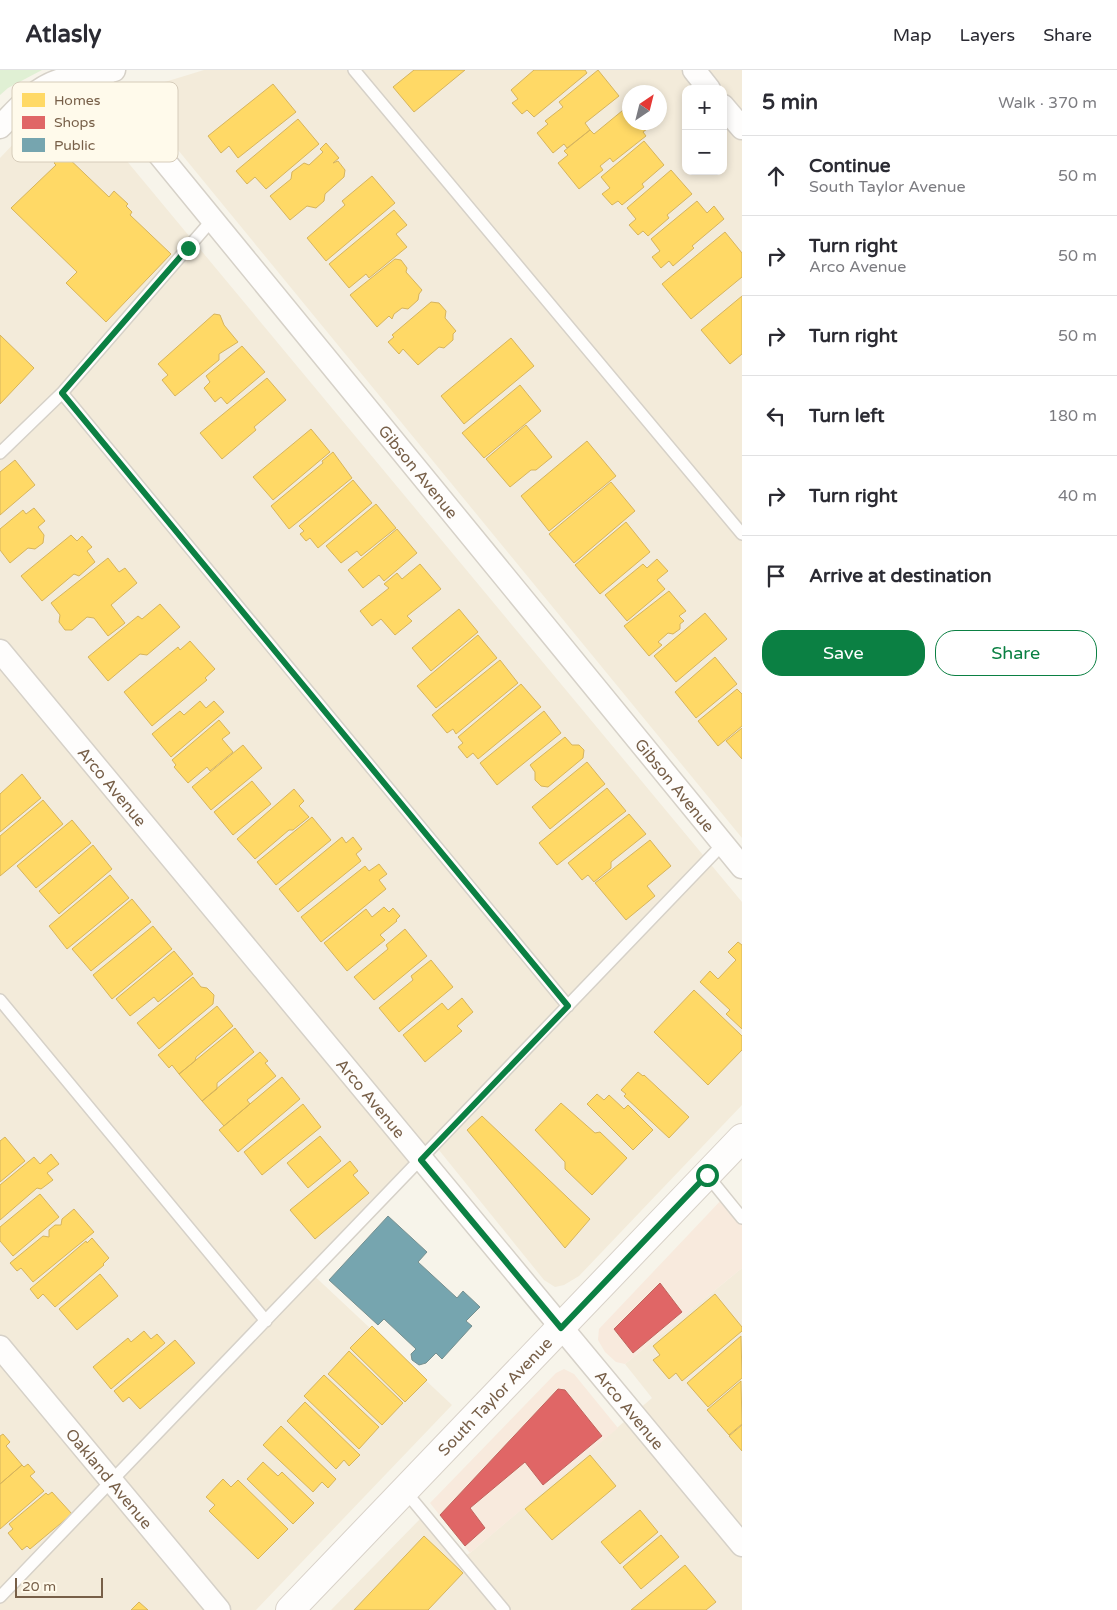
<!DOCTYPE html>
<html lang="en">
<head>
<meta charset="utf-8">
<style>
  body { margin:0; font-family:"Varela Round",sans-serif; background:#f2f2f3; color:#2b2b33 }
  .controls { position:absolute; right:15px; top:15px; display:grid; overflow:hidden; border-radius:10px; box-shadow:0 2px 8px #0003 }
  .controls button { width:45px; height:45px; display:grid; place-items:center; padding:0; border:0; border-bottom:1px solid #e1e1e2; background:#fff; color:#2b2b33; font:25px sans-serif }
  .compass { position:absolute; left:622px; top:15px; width:45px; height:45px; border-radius:50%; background:#fff; box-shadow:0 2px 8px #0003; rotate:35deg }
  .scale { position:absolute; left:15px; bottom:12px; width:88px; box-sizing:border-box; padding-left:5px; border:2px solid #775f48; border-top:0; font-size:14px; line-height:18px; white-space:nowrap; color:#775f48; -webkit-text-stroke:4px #fffaeb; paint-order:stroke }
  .stop { position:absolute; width:15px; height:15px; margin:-11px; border:4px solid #0b8043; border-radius:50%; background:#fff }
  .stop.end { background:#0b8043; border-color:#fff; box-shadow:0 1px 5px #0008 }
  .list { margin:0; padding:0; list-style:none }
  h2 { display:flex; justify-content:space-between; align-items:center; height:65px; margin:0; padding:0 20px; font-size:21px }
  h2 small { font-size:16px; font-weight:400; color:#7c7c81 }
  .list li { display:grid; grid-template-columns:32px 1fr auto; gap:15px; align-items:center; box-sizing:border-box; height:80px; padding:0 20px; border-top:1px solid #e1e1e2 }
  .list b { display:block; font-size:19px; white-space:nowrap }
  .list p { margin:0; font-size:16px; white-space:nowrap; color:#7c7c81 }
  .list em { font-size:16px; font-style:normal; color:#7c7c81 }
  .actions { display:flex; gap:10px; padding:15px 20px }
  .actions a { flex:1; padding:11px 0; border:1px solid #0b8043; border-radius:20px; text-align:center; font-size:18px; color:#0b8043 }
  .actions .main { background:#0b8043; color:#fff }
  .icon { flex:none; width:28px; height:28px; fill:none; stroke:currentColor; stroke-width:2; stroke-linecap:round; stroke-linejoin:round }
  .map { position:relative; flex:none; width:742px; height:1540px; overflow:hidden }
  header { display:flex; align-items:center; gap:30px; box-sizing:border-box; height:70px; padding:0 25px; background:#fff; border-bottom:1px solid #e1e1e2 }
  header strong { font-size:24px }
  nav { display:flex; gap:28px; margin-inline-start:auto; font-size:18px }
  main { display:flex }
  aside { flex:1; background:#fff }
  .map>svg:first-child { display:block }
</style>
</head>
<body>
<header>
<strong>Atlasly</strong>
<nav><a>Map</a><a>Layers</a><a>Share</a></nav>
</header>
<main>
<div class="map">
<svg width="742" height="1540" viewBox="0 0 742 1540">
  <rect width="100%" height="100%" fill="#f7f4ea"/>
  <path fill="#f3ebda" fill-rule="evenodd" d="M204,0H742V768L151,47L146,37L145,30L147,23L155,15ZM686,19H723V101H686ZM630,22H660V52H630Z
    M67,27L82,37L742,832V1035L579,1206L564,1215L555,1217L544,1210L430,1069L307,1199L452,1335L256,1540H0V88L57,28Z
    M742,1198V1540H331L420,1449L456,1491L470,1483L652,1328L625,1294Z"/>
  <path fill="#f8eadd" d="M725,1126L742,1148V1198L625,1294L616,1292L605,1282L598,1270L599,1259Z
    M564,1299L574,1304L618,1358L470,1483L430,1433L556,1303Z"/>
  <path fill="#e0f0d4" d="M0,0H42L8,18L0,25Z"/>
  <path fill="#ffd966" stroke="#d6b45d" d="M414,0H465L414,42L393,17Z
    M534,0H585L587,3L534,47L527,40L522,44L512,33L518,29L511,20Z
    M598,0L619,26L585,53L590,60L567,78L564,74L553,83L537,63L548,54L545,51L563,37L559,32Z
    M273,14L296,42L238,88L229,76L221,83L208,66Z
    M628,36L630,52H641L647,59L643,62L646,66L613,92L610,88L600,96L603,100L579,119L558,93L568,85L564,81L590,60L594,64Z
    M298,49L319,74L266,119L255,107L247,114L236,101Z
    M644,71L664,95L642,114L644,117L622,135L618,131L612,135L602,124L610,118L601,107Z
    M326,73L339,88L333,93L338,91L345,100L344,107L325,124L324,131L316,138L307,136L290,150L270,126L291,109L292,102L304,93L309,95L323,82L320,79Z
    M63,83L109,127L114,121L128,134L126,136L132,142L130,145L171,184L106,252L66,213L77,202L11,138L56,95L54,93Z
    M671,100L692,124L667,145L669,148L648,166L643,161L638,165L629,155L636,149L627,138Z
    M372,106L395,133L326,191L307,168L345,135L342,131Z
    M697,131L707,143L714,136L724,149L692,176L694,178L673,196L669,191L661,198L652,187L660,181L651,169Z
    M394,140L407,155L396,164L407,177L369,208L366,204L349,218L329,194Z
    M725,162L742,183V207L691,249L662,214Z
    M395,189L401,190L407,198L406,202L422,220L419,224L418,230L408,239L402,238L394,244L392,249L389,246L377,257L350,225Z
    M742,226V284L730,294L701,260Z
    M431,232L439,233L446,241L445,248L456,261L453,264V270L444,278L439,277L418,295L403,279L399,284L388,272L394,267L392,265Z
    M214,244L220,245L224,255L238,272L219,284V290L175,326L162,310L168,305L158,294Z
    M0,265L34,298L0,334Z
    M511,268L534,296L464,354L441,326Z
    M242,276L265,302L227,334L221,327L215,332L204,318L210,312L206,306Z
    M267,308L286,330L254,357L256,360L222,389L200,363Z
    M520,315L541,341L484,388L462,363Z
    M526,355L552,387L536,400H531L510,417L486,389Z
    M311,359L330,382L273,430L253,407Z
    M587,371L616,406L549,461L521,426Z
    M333,382L352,408L289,459L271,436L323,393L322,391Z
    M15,390L35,415L0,445V402Z
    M353,410L372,433L318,478L310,468L306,471L300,464L304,461L299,456Z
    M611,412L635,441L574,493L549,464Z
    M376,434L396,458L361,486L357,481L341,493L326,476Z
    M34,438L45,451L38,457L44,465L43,473L35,479L28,478L10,493L0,480V459L23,440L26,444Z
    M626,452L650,482L600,524L575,495Z
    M397,459L417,483L384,511L379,505L363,518L348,500Z
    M71,465L77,471L82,466L92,477L87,481L95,492L79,506L74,504L42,531L21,506Z
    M108,488L119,502L125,498L137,513L111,535L125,553L108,566L94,548L87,547L72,560H65L59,552L60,545L51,533Z
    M657,489L668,501L657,510L665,519L627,551L605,525L643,494L647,498Z
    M420,494L441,519L407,546L412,551L395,565L381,549L372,556L360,541L389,518L384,514L397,503L402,509Z
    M669,521L686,541L679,546L684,551L680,554V559L673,564L668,563L658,572L662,575L649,586L624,556Z
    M160,534L180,557L147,585L140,584L108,611L88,587L138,546L142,549Z
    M459,539L478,562L431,601L412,578Z
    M705,543L727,569L676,612L654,586Z
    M478,565L497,588L436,638L417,616Z
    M190,571L215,599L205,608L207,610L152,656L124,622L178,577L180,580Z
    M715,587L737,614L696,648L675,622Z
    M500,590L518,613L456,664L453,659L447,663L432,645Z
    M521,614L541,637L478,689L473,683L467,688L458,677L463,673L458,667Z
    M737,619L742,624V656L718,676L698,651Z
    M200,631L206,638L214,631L224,642L171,687L152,664L180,641L184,645Z
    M544,641L561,663L497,715L480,693Z
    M219,650L230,663L222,669L233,682L210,701L207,697L188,713L174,697L176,695L172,690Z
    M742,658V689L726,671Z
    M565,667L572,675H579L584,680L583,688L548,717L541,716L535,710V702L530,695Z
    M243,675L262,698L211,740L192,717Z
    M587,692L605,714L550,759L532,737Z
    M22,704L41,728L0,762V724Z
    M252,711L271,734L233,765L214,742Z
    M607,718L626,741L557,795L539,773Z
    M294,719L304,731L299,736L309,747L293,760H289L255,789L237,769Z
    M43,730L63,754L0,806V766Z
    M629,744L646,764L611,792V798L594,812L588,805L582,810L568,793Z
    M312,747L331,770L276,815L257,792Z
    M72,750L91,773L36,818L17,796Z
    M342,767L346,773L353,767L362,779L356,784L361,791L298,842L279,819Z
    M650,770L671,796L647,816L655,826L626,850L595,813Z
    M93,775L112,799L59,844L39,821Z
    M379,794L387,804L379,810L386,819L321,872L301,847L365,796L369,801Z
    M110,805L129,828L67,879L49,856Z
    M132,829L151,852L91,901L72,879Z
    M384,837L389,842L393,838L400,846L396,850L397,851L380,865L385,870L347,901L324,873L366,839L372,847Z
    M153,856L172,879L112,929L93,905Z
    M405,859L427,886L374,930L354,907L388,879L386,875Z
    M738,872L742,875V959L726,944L730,940L700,912L710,901L718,909L736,890L728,882Z
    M174,881L193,904L158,932L154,927L130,946L116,929Z
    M431,890L453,917L399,962L379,938L413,910L411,906Z
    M193,907L201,917L207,918L214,925L213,934L159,979L137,953Z
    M694,920L742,966V980L708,1015L654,962Z
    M462,928L473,942L457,956L462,961L425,992L403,965L442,933L448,940Z
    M217,936L233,956L196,987L195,991L179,1004L172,995L169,998L158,985Z
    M235,958L254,982L217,1013V1019L202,1031L179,1004Z
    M260,982L268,991L265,993L276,1006L247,1030L250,1034L224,1056L202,1031Z
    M638,1002L643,1006L644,1005L689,1047L669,1068L624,1026L626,1024L621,1020Z
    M282,1007L300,1029L238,1082L219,1060Z
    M597,1024L604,1030L609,1025L624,1039L628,1035L653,1060L633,1080L587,1034Z
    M561,1033L595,1063L600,1062L627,1088L592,1125L565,1099V1092L535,1060Z
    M303,1034L321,1057L262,1105L244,1082Z
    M482,1046L590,1149L565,1178L467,1060Z
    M320,1066L341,1091L308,1118L287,1093Z
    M5,1067L25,1091L0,1112V1071Z
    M51,1084L59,1094L47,1103L53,1110L41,1119L37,1118L0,1150V1115L34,1087L40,1094Z
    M350,1091L358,1101L353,1105L369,1123L315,1169L290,1140Z
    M40,1124L59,1147L13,1186L0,1171V1157Z
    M74,1139L94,1162L33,1212L21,1198L17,1201L10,1193L43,1166L49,1167V1160L55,1155H61L62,1149Z
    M92,1168L109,1188L103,1194L104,1195L55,1237L43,1224L38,1229L30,1219L86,1171L87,1173Z
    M100,1204L118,1226L77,1260L59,1239Z
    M715,1224L742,1257V1261L682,1311L676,1303L669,1309L653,1290L660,1285L653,1276Z
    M372,1256L427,1310L405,1332L350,1278Z
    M144,1261L151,1269L157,1264L165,1273L111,1319L93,1297L128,1268L131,1272Z
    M741,1266L742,1308L708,1337L687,1313Z
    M175,1270L195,1293L140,1339L129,1327L123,1332L114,1321Z
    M349,1281L403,1333L382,1355L328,1304Z
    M324,1305L379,1357L359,1379L304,1326Z
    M741,1311L742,1354L729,1365L707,1340Z
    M305,1332L360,1385L349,1396L344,1390L336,1399L287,1351Z
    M742,1355V1381L729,1366Z
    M281,1356L336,1409L328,1418L322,1412L313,1422L263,1375Z
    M3,1364L10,1372L6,1376L22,1395L0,1414V1366Z
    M590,1385L616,1416L552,1470L525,1439Z
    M263,1392L278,1406L282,1402L314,1433L293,1454L247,1409Z
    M28,1394L35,1402L30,1406L44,1421L0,1459V1414L22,1395L24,1397Z
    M223,1409L231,1417L238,1410L288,1459L258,1489L209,1441L215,1435L206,1427Z
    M52,1422L72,1444L30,1479L27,1476L22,1480L8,1463L13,1459L9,1454L46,1423L48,1425Z
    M640,1440L658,1462L620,1494L601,1472Z
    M661,1465L679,1487L641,1519L623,1497Z
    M424,1466L463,1503L428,1540H354Z
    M685,1495L716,1532L706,1540H631Z
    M139,1532L148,1540H131Z"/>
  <path fill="#e06666" stroke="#c0645d" d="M660,1213L682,1242L633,1283L614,1259Z
    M558,1319L565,1320L602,1366L543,1415L525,1392L470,1438L485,1458L465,1476L440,1445Z"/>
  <path fill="#76a5af" stroke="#769090" d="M388,1146L427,1182L418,1192L457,1228L463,1221L480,1237L466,1251L472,1256L442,1289L436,1283L426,1293L419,1295L412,1290L411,1284L416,1279L384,1249L378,1255L329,1210Z"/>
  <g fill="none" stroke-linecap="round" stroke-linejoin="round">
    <g stroke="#d6d1c8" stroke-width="14">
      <path id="lane" d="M354,0L742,464
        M62,323L568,936
        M0,383L62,323L212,150
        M0,930L266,1251
        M707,1105L742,1148
        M405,1421L504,1540
        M0,1527L723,774"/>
    </g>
    <g stroke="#d6d1c8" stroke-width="25">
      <g id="street">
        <path d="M694,0L709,19"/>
        <path id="s1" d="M95,6L742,797"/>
        <path d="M723,36L742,58"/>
        <path d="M0,57C17,39 36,17 61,10C79,5 96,6 114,0"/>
        <path id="s2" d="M0,581L742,1475"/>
        <path id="s3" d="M0,1277L219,1540"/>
      </g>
    </g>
    <g stroke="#d8d1c8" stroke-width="30">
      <g id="secondary">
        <path id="s4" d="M290,1540L742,1068"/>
      </g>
    </g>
    <use href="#lane" stroke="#fefdfc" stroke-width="11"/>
    <use href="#street" stroke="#fefdfc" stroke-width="22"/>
    <use href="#secondary" stroke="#fefdfc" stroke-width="28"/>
  </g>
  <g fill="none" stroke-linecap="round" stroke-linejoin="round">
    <path stroke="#0b8043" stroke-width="6" d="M188,178L62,323L568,936L421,1090L561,1258L707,1105"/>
  </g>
  <g text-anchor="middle" stroke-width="5" stroke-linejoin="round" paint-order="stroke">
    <g font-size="16" fill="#775f48" stroke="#fffaeb">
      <text dy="6" stroke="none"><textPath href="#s1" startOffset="511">Gibson Avenue</textPath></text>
      <text dy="6" stroke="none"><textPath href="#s1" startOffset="916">Gibson Avenue</textPath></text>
      <text dy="6" stroke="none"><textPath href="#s2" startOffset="176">Arco Avenue</textPath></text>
      <text dy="6" stroke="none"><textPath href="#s2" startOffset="581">Arco Avenue</textPath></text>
      <text dy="6" stroke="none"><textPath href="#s4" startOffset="296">South Taylor Avenue</textPath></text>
      <text dy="6" stroke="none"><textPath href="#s2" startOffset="986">Arco Avenue</textPath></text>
      <text dy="6" stroke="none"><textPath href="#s3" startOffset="171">Oakland Avenue</textPath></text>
    </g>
  </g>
  <rect x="12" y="12" width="166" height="80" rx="8" fill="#fffaeb" stroke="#d6ccba" stroke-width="1"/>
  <rect x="22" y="23" width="23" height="14" fill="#ffd966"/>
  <rect x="22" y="46" width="23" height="13" fill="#e06666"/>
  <rect x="22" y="68" width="23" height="14" fill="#76a5af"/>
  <g font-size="14" fill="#775f48">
    <text x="54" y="35">Homes</text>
    <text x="54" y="57">Shops</text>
    <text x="54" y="80">Public</text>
  </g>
</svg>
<div class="controls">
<button>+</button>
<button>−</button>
</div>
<svg class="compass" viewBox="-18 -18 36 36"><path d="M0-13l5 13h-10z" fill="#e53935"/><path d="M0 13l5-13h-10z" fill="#7c7c81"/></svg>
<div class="scale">20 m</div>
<div class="stop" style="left:707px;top:1105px"></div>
<div class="stop end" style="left:188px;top:178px"></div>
</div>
<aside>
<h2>5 min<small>Walk · 370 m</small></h2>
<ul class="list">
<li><svg class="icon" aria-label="ahead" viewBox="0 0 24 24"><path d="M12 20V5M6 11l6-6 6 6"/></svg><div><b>Continue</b><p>South Taylor Avenue</p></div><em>50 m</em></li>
<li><svg class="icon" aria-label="right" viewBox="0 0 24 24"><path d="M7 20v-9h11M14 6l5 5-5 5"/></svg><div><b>Turn right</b><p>Arco Avenue</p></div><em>50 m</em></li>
<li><svg class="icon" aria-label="right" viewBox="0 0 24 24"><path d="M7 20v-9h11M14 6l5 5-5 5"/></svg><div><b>Turn right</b></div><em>50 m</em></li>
<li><svg class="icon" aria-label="left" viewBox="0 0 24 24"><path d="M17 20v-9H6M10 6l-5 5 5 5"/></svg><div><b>Turn left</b></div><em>180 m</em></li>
<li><svg class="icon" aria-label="right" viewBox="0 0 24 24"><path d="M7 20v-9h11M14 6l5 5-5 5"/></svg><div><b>Turn right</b></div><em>40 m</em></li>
<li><svg class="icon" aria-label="arrive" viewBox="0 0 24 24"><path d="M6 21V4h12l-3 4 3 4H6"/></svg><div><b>Arrive at destination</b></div></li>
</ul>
<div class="actions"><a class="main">Save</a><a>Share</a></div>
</aside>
</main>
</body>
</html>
